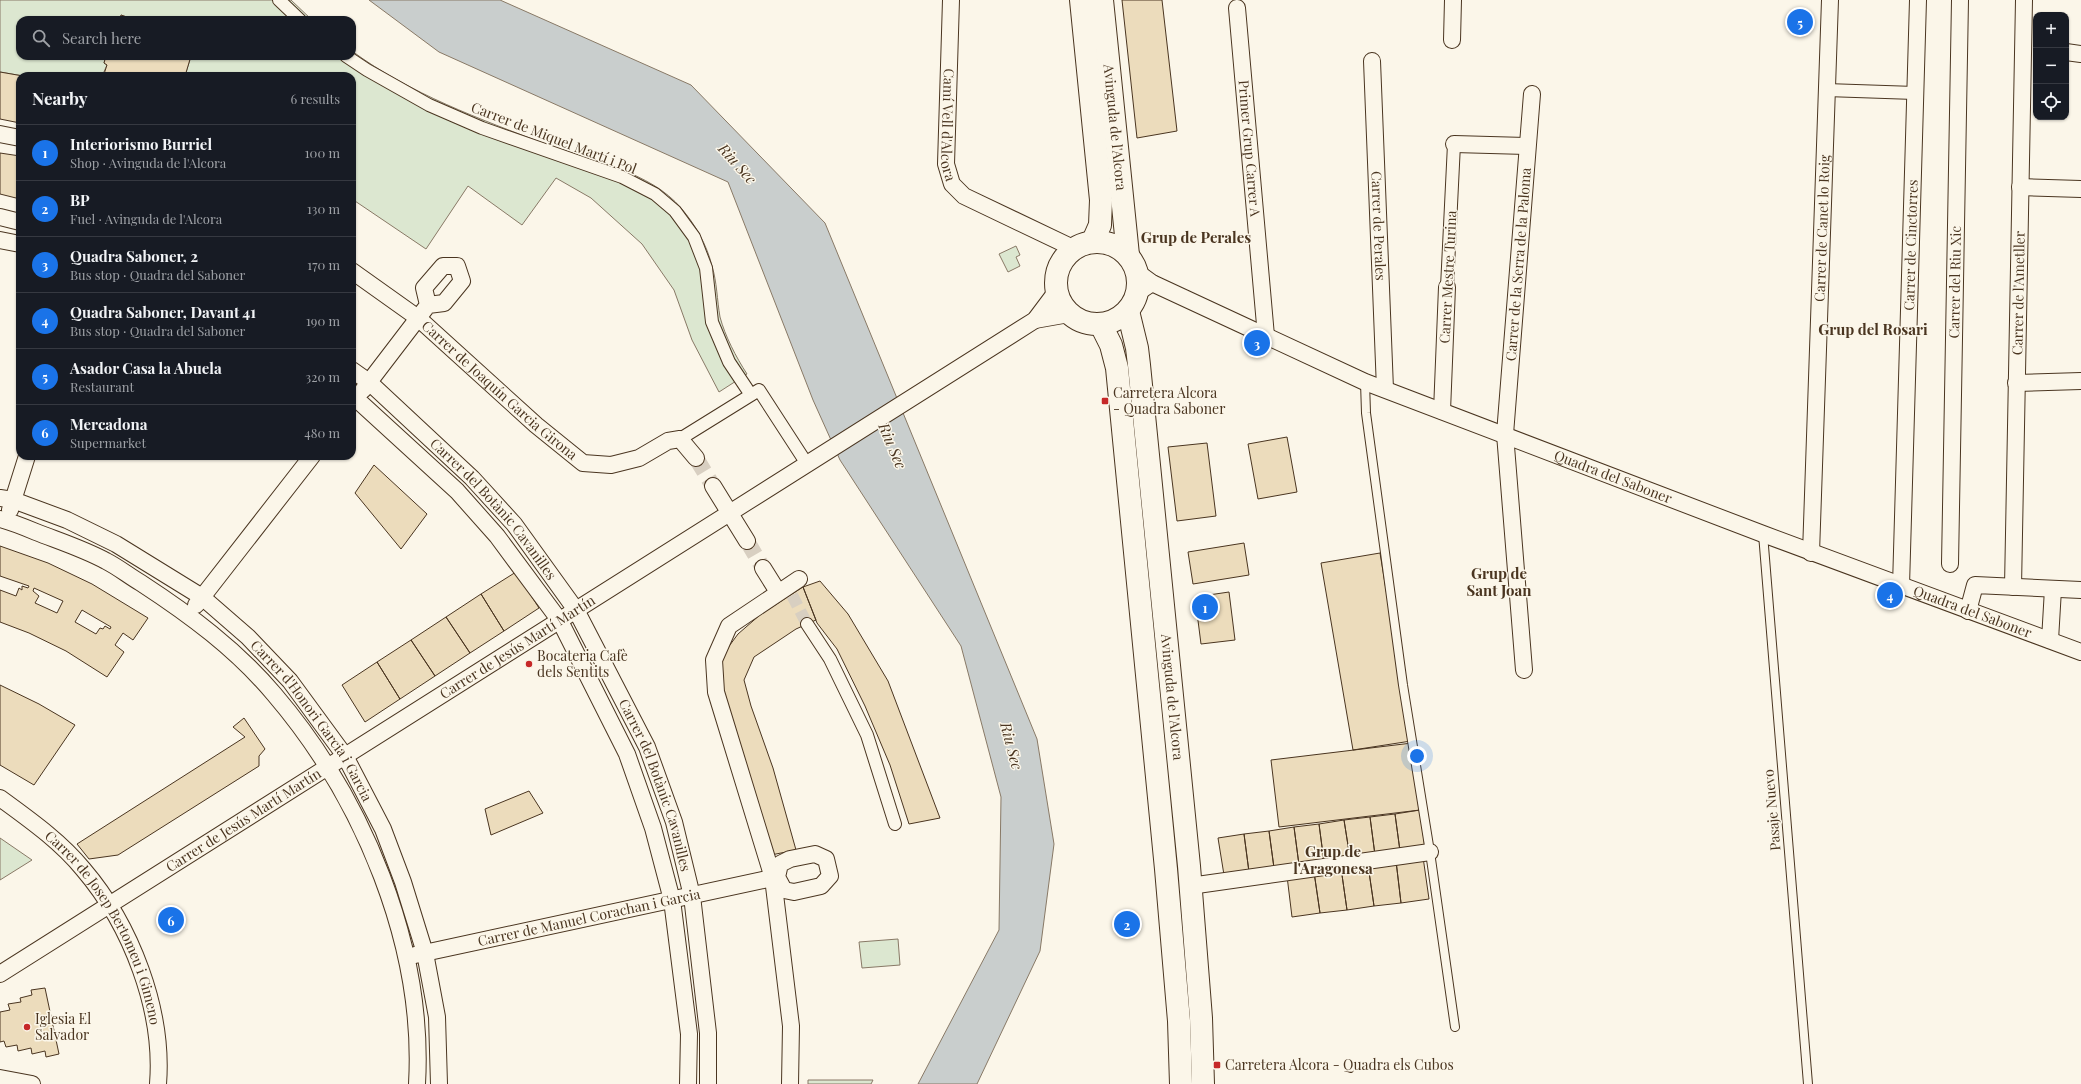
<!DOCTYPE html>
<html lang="en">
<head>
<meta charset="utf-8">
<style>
  body { margin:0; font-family:"Playfair Display",serif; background:#242831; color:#f1f3f6 }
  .controls { position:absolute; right:12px; top:12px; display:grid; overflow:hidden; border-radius:8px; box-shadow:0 1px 3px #0004 }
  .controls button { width:36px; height:36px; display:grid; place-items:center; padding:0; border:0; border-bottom:1px solid #363941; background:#171b24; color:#f1f3f6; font:20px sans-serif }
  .you { position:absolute; left:1417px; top:756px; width:14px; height:14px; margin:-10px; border:3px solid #fff; border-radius:50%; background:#1a73e8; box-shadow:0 0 0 6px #1a73e833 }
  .badge { display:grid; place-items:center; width:26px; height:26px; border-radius:50%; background:#1a73e8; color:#fff; font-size:13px; font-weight:700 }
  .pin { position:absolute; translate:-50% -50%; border:2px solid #fff; box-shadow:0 1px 4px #0006 }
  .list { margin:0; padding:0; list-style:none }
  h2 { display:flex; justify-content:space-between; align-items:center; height:52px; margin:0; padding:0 16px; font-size:17px }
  h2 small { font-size:13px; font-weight:400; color:#9ea1a6 }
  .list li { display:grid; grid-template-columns:26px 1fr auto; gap:12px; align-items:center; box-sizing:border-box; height:56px; padding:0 16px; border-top:1px solid #363941 }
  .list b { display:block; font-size:15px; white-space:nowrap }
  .list p { margin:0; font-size:13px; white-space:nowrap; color:#9ea1a6 }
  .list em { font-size:13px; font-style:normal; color:#9ea1a6 }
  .icon { flex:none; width:22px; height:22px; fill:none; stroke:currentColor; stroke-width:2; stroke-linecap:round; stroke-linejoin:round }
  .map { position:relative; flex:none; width:2081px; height:1084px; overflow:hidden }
  .search { position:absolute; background:#171b24; box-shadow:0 1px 3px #0004; left:16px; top:16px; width:340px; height:44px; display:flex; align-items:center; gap:10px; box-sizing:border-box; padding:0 14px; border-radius:12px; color:#9ea1a6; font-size:15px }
  .panel { position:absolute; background:#171b24; box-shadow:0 1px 3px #0004; left:16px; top:72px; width:340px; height:388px; border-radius:12px }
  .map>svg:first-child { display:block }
</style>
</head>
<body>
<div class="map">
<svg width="2081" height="1084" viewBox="0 0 2081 1084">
  <rect width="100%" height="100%" fill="#fbf6e9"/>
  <path fill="#dce7d0" stroke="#887966" d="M0,0H291L312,20H135L121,15L120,20H20V56H106L104,63L107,65L102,76H23L0,72Z
    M352,51C410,94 480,119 548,145C590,160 651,172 681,208C695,224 707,245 712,266C717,282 717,300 720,317C725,336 736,357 747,374L719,392L692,340L674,290L642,244L591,198L556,178L522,225L468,186L426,249L352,199V76H185L191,56H352Z
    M1016,246L1020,255L1016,257L1020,266L1008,272L999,254Z
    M0,838L32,860L0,880Z
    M898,939L900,965L862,968L859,942Z
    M808,1080H873L871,1084H808Z"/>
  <path fill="#c9cecd" stroke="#887966" d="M369,0H500L691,85L825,223L1037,739L1054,844L1040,951L977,1084H918L999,930L1001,797L961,646L840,460L813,400L728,182L439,52Z"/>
  <path fill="#ecdcbc" stroke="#4a3520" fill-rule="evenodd" d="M1122,0H1162L1177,131L1137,138Z
    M121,15L135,20H120Z
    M106,56H191L185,76H111L104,74L107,65L104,63Z
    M0,72L23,76H20V123L0,119Z
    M0,153L20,156V199L0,194Z
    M1287,437L1297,492L1258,499L1248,444Z
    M1207,443L1216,516L1177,521L1168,447Z
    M374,465L427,514L401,549L355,493Z
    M1244,543L1249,575L1193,584L1188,552Z
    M0,546L48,563L92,584L148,618L133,640L123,633L115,645L124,652L107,677L66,651L29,633L0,622V590L16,596L19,588L22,590V586L28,588L29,586L0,576ZM34,588L63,601L57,613L35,603L39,596L33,591ZM82,610L111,627L110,629L105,626L103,629L100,628L96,634L75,622Z
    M1380,553L1411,741L1353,750L1321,563Z
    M516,572L539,608L504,631L481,594Z
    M820,581L848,614L888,681L940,818L909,824L890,765L865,706L837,649L817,623L803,587Z
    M803,587L816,620L796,629L754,657L744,680L751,706L773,768L796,850L771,855L718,676L724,653L738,634L761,614Z
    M1229,592L1235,640L1201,644L1195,597Z
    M481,594L504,631L470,653L446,617Z
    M446,617L470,653L435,676L411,640Z
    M411,640L435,676L400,699L377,662Z
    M377,662L400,699L365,722L342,685Z
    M0,685L39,704L75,725L34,785L0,765Z
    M244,718L265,749L259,756V766L118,855L89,859L77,844L245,737L233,727Z
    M1412,743L1420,810L1279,827L1271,760Z
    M529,791L543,813L491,835L485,809Z
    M1420,810L1425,848L1400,851L1395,814Z
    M1395,814L1400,851L1375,855L1370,817Z
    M1370,817L1375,855L1350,858L1344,820Z
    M1344,820L1350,858L1324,862L1319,824Z
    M1319,824L1324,862L1299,865L1294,827Z
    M1294,827L1299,865L1274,868L1269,831Z
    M1269,831L1274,868L1249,872L1244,834Z
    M1244,834L1249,872L1224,875L1218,838Z
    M1423,857L1429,899L1401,903L1396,861Z
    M1396,861L1401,903L1374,906L1368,865Z
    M1368,865L1374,906L1347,910L1341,868Z
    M1341,868L1347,910L1320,913L1314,872Z
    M1314,872L1320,913L1292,917L1287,876Z
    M45,988L59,1054L46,1057L45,1051L32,1054L31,1048L18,1051L17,1045L6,1047L4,1041L0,1042V1012L10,1010L8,1004L21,1002L20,998L32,995L31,990Z"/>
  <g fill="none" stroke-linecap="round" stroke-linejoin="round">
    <path stroke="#d8cfc1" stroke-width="12" stroke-dasharray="12 6" stroke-linecap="butt" d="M792,595L807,624"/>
    <path stroke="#d8cfc1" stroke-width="16" stroke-dasharray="16 8" stroke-linecap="butt" d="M696,458L713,486
      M747,541L763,568"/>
    <g stroke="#4a3520" stroke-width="10">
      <path id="service" d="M1365,382L1366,413L1403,685L1430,852L1455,1027
        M1763,534L1808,1084"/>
    </g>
    <g stroke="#4a3520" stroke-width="14">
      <path id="pedestrian" d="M279,0L300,20
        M346,56L367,70L429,105L482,128L622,177L655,194L675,211L694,237L706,268L712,322L729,362L751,395
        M1826,90L1915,93
        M1447,287L1454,144
        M680,439L759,390L807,464
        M807,624L830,659L867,735L895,824"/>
    </g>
    <g stroke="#4a3520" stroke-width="18">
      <g id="minor">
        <path id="s1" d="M951,0L946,164L952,184L964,196L1073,248"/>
        <path id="s2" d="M1237,8L1266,336"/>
        <path d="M1452,40L1453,0"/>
        <path d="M2066,52L2081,54"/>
        <path id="s3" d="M1372,61L1385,389"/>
        <path d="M0,134L20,138"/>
        <path d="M1454,144L1527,146"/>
        <path d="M2020,187L2081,189"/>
        <path d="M0,217L20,222"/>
        <path d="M0,240L20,244"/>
        <path id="s4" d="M352,271L418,318L536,425L583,463L611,465L639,458L668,441L680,439L696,458"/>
        <path id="s5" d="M1137,272L1152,283L1365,382L1763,534L2081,652"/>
        <path d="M1137,293L1152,283"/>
        <path d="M1035,320L1069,314"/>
        <path id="s6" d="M352,370L369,382L472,478L514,524L576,610L647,747L674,822L692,896L708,1033V1084"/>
        <path d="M2016,383L2081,381"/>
        <path d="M363,390L428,305L444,303L462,281L457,266H443L424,288L428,305"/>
        <path d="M352,395L457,491L497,536L560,621L627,754L653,828L672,900L689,1034L688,1084"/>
        <path d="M1442,411L1447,287"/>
        <path d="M713,486L747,541"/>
        <path id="s7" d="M0,498L13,500L67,520L116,544L202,597L248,637L290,681L345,756L383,829L403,882L425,953L437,1017L439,1084"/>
        <path d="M10,510L27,456"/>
        <path d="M0,519C12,522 24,527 36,532C59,541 84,549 106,561C118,567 129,576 141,583C190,615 236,649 274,694C363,798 425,946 417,1084"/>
        <path id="s8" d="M1811,553L1830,0"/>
        <path id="s9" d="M1950,564L1960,0"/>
        <path d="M763,568L778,592"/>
        <path id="s10" d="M1901,586L1918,0"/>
        <path id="s11" d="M2013,587L2024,0"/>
        <path d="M196,605L312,456"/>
        <path d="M1968,611L1975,585L2081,590"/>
        <path d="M2050,640L2053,589"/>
        <path id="s12" d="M1524,670L1505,434L1532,94"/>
        <path id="s13" d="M0,798C30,820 60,841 83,869C131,925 164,1010 158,1084"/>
        <path d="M815,854L826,859L830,876L821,886L794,892L784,890L777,877L780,864L790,859Z"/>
        <path d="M1190,886L1430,852"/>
        <path id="s14" d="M415,955L777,877"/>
        <path id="s15" d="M0,974L1035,320L1056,292"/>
        <path d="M0,1078L32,1084"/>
        <path d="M790,1084L791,1026L773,878L716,692L714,660L729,626L799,579"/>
      </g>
    </g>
    <g stroke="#4a3520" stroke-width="24">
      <g id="secondary">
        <path d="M1081,0L1101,200L1100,225L1093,241"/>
        <path id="s16" d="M1102,0L1128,255"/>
        <circle cx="1097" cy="283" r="41"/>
        <path id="s17" d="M1128,311L1137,348L1139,365L1189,866L1201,1018L1203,1084"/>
        <path d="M1101,325L1111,345L1117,368L1166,869L1179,1021L1181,1084"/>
      </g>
    </g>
    <use href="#service" stroke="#fbf6e9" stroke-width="8"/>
    <use href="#pedestrian" stroke="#fbf6e9" stroke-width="12"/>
    <use href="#minor" stroke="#fbf6e9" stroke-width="16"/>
    <use href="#secondary" stroke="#fbf6e9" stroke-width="22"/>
  </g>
  <g fill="#c62828" stroke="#fbf6e9" stroke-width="1.5">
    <rect x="1101" y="397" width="8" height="8" rx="2"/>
    <circle cx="529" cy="664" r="4"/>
    <circle cx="27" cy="1027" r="4"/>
    <rect x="1213" y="1061" width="8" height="8" rx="2"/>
  </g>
  <g text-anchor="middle" stroke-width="3" stroke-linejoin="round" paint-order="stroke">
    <g font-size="14" fill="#4a3520" stroke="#fbf6e9">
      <text dy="5" stroke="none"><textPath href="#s1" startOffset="125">Camí Vell d'Alcora</textPath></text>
      <text dy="5" stroke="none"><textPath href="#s16" startOffset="128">Avinguda de l'Alcora</textPath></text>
      <text transform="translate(554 138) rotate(21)" y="5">Carrer de Miquel Martí i Pol</text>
      <text dy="5" stroke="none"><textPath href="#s2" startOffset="141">Primer Grup Carrer A</textPath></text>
      <text dy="5" stroke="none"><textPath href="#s3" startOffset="165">Carrer de Perales</textPath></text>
      <text dy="5" stroke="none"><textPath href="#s8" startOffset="325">Carrer de Canet lo Roig</textPath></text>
      <text dy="5" stroke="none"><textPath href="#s10" startOffset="341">Carrer de Cinctorres</textPath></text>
      <text dy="5" stroke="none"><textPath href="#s12" startOffset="407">Carrer de la Serra de la Paloma</textPath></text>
      <text transform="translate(1448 277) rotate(-87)" y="5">Carrer Mestre Turina</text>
      <text dy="5" stroke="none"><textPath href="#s9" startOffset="282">Carrer del Riu Xic</textPath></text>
      <text dy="5" stroke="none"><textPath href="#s11" startOffset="294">Carrer de l'Ametller</textPath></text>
      <text dy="5" stroke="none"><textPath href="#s4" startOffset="190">Carrer de Joaquín Garcia Girona</textPath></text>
      <text dy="5" stroke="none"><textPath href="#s5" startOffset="519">Quadra del Saboner</textPath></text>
      <text dy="5" stroke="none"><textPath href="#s6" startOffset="199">Carrer del Botànic Cavanilles</textPath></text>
      <text dy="5" stroke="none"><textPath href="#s5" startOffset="903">Quadra del Saboner</textPath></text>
      <text dy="5" stroke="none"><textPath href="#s15" startOffset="612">Carrer de Jesús Martí Martín</textPath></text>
      <text dy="5" stroke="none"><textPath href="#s17" startOffset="389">Avinguda de l'Alcora</textPath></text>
      <text dy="5" stroke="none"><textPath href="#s7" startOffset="393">Carrer d'Honori Garcia i Garcia</textPath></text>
      <text dy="5" stroke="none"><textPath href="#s6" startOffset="523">Carrer del Botànic Cavanilles</textPath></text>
      <text transform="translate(1772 810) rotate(-95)" y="5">Pasaje Nuevo</text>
      <text dy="5" stroke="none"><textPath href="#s15" startOffset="288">Carrer de Jesús Martí Martín</textPath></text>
      <text dy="5" stroke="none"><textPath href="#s14" startOffset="178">Carrer de Manuel Corachan i Garcia</textPath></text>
      <text dy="5" stroke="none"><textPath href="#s13" startOffset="171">Carrer de Josep Bertomeu i Gimeno</textPath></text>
    </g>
    <g font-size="14" fill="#4a3520" stroke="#fbf6e9" text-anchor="start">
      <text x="1113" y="398">Carretera Alcora<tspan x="1113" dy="16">- Quadra Saboner</tspan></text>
      <text x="537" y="661">Bocateria Cafè<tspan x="537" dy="16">dels Sentits</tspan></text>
      <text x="35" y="1024">Iglesia El<tspan x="35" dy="16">Salvador</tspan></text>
      <text x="1225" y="1070">Carretera Alcora - Quadra els Cubos</text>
    </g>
    <g font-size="15" font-style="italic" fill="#4a3520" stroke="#fbf6e9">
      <text transform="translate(737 164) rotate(48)" y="5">Riu Sec</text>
      <text transform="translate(892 446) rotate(67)" y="5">Riu Sec</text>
      <text transform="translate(1011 746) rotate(75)" y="5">Riu Sec</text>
    </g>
    <g font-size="15" font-weight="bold" fill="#4a3520" stroke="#fbf6e9">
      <text x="1196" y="243">Grup de Perales</text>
      <text x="1873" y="335">Grup del Rosari</text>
      <text x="1499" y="579">Grup de<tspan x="1499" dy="17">Sant Joan</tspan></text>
      <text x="1333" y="857">Grup de<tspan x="1333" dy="17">l'Aragonesa</tspan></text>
    </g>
  </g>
</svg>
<div class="controls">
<button>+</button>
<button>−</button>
<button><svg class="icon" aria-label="locate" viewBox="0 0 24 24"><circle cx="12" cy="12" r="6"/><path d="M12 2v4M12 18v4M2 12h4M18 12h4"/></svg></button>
</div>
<div class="you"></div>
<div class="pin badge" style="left:1205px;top:607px">1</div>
<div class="pin badge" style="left:1127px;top:924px">2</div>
<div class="pin badge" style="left:1257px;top:343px">3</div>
<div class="pin badge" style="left:1890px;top:595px">4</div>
<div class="pin badge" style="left:1800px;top:22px">5</div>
<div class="pin badge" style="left:171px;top:920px">6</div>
<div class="search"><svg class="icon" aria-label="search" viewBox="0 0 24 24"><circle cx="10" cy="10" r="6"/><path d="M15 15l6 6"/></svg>Search here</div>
<section class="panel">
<h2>Nearby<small>6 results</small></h2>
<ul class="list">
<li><span class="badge">1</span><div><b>Interiorismo Burriel</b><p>Shop · Avinguda de l'Alcora</p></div><em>100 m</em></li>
<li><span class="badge">2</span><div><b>BP</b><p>Fuel · Avinguda de l'Alcora</p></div><em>130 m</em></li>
<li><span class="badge">3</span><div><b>Quadra Saboner, 2</b><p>Bus stop · Quadra del Saboner</p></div><em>170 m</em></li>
<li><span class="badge">4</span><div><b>Quadra Saboner, Davant 41</b><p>Bus stop · Quadra del Saboner</p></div><em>190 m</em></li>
<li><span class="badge">5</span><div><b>Asador Casa la Abuela</b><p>Restaurant</p></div><em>320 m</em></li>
<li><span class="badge">6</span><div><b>Mercadona</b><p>Supermarket</p></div><em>480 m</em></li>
</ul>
</section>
</div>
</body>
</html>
